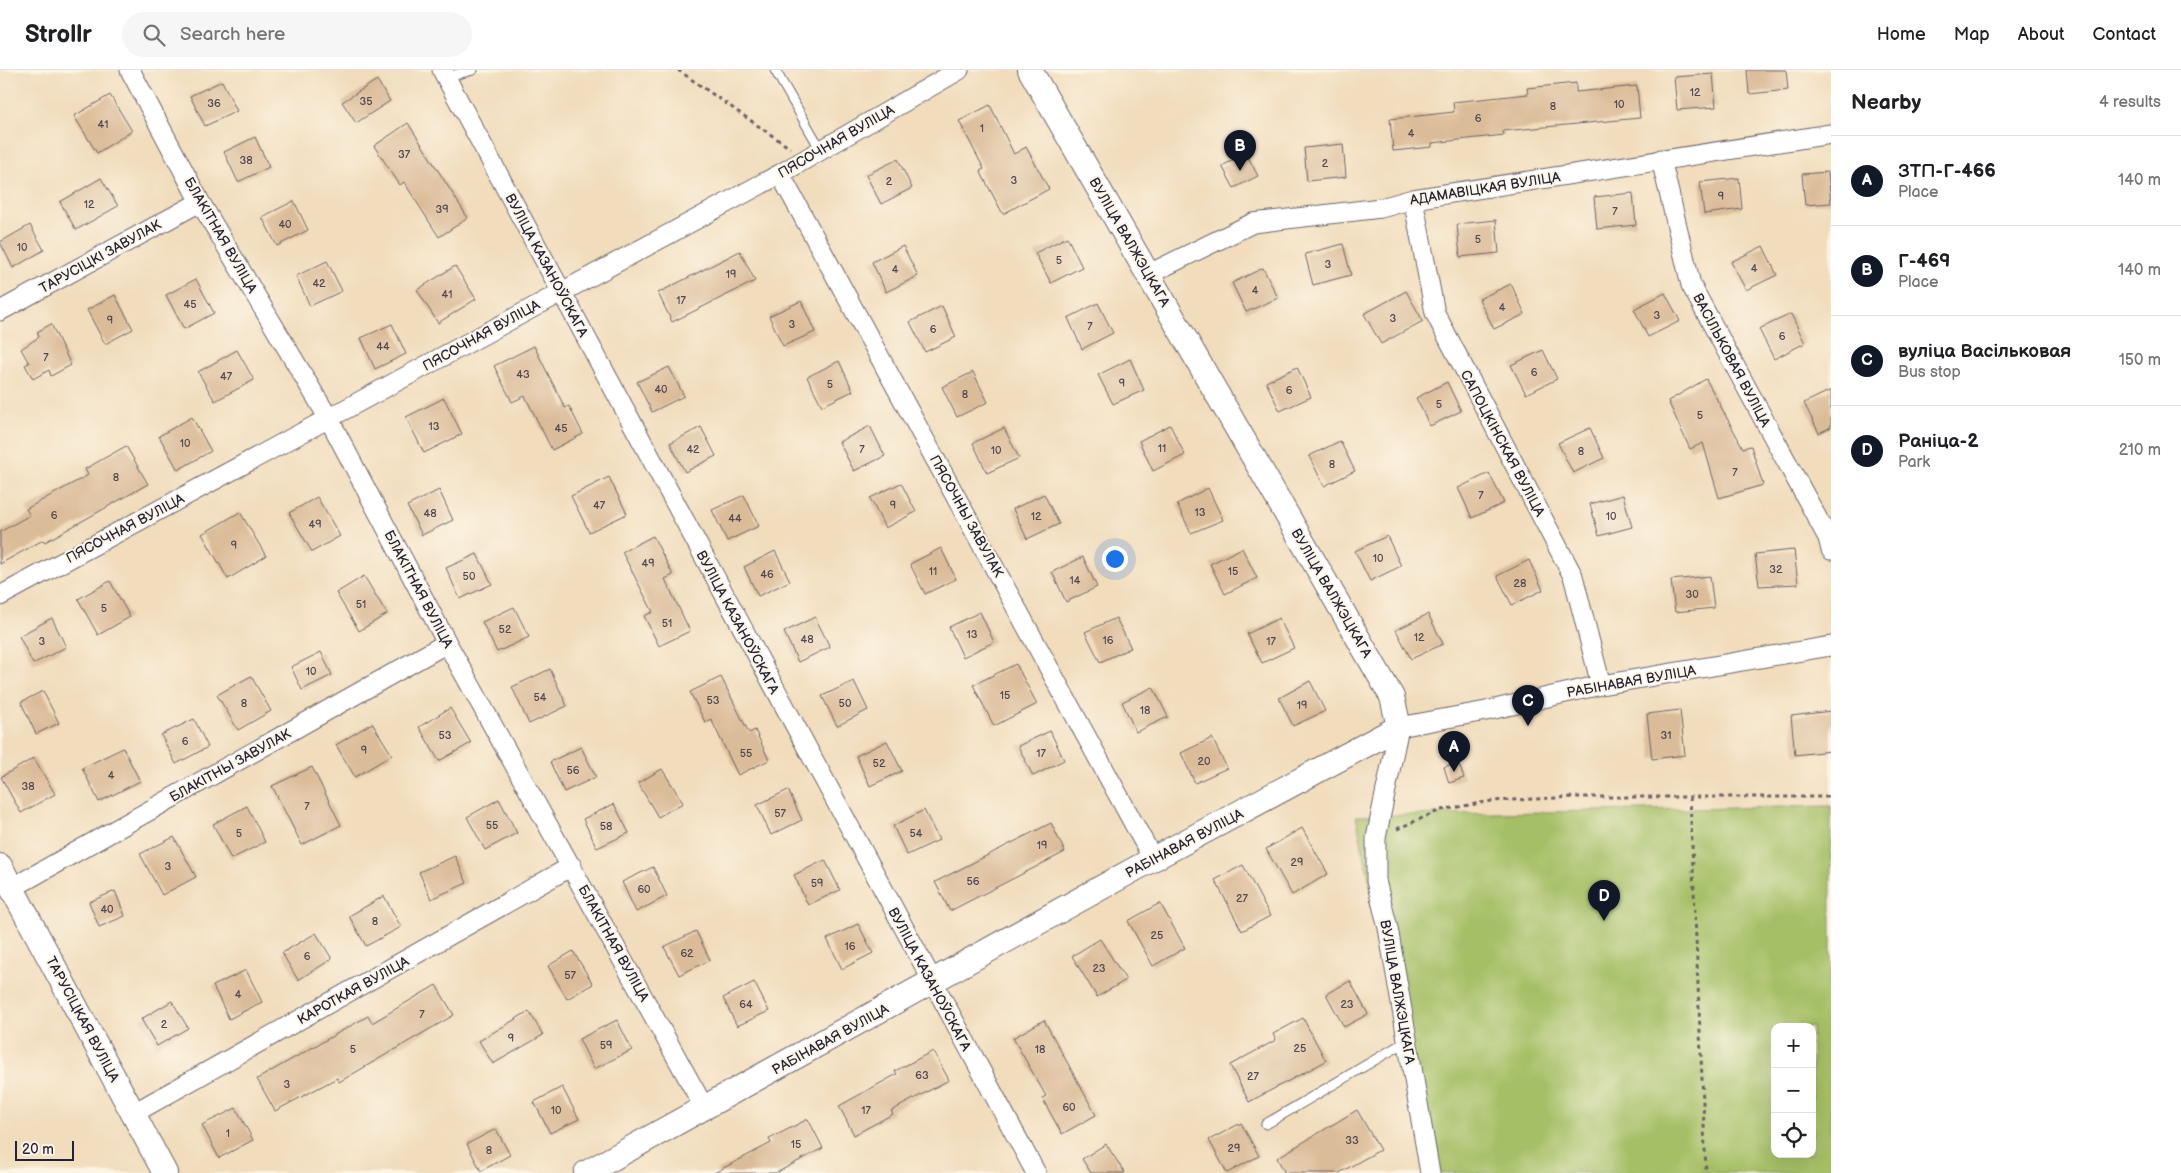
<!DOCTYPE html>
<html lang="en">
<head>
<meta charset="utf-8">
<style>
  body { margin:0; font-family:"Balsamiq Sans",sans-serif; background:#f6f6f6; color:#202124 }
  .controls { position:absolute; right:15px; bottom:15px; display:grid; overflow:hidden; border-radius:10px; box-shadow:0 5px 20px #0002 }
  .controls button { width:45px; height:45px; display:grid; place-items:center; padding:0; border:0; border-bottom:1px solid #e0e0e0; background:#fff; color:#202124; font:25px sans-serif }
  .scale { position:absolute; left:15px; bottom:12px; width:59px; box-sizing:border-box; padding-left:5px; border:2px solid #22223b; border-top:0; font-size:14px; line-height:18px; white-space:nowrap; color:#22223b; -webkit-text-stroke:4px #fcf5e5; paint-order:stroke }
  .you { position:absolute; left:1114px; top:488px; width:18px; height:18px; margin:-12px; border:4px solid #fff; border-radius:50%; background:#1a73e8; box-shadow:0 0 0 8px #1a73e833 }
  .badge { display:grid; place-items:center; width:32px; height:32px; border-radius:50%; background:#111827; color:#fff; font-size:16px; font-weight:700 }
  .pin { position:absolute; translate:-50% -41px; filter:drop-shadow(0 1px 2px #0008) }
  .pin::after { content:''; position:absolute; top:26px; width:18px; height:15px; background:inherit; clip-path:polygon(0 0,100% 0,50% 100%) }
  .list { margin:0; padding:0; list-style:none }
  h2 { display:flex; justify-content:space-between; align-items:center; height:65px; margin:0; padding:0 20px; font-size:21px }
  h2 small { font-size:16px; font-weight:400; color:#757577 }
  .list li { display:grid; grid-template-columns:32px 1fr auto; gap:15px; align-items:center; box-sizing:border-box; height:90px; padding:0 20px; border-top:1px solid #e0e0e0 }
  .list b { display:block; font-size:19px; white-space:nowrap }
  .list p { margin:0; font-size:16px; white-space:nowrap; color:#757577 }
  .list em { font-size:16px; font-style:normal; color:#757577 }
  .icon { flex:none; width:28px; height:28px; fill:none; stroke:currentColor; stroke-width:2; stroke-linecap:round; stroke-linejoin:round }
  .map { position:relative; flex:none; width:1831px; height:1103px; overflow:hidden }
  header { display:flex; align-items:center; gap:30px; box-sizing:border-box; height:70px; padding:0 25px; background:#fff; border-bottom:1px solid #e0e0e0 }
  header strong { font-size:24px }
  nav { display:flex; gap:28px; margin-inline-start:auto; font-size:18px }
  .search { width:350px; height:45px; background:#f6f6f6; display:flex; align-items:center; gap:12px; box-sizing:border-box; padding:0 18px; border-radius:28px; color:#757577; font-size:19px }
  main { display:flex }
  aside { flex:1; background:#fff }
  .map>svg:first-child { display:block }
</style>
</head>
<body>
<header>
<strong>Strollr</strong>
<div class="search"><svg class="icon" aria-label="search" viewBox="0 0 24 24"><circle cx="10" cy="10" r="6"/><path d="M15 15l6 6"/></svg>Search here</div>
<nav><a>Home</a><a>Map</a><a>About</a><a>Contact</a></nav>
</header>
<main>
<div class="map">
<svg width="1831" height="1103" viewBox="0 0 1831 1103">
  <rect width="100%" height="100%" fill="#fcf5e5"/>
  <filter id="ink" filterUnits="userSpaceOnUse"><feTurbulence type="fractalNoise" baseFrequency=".02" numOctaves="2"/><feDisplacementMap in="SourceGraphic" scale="10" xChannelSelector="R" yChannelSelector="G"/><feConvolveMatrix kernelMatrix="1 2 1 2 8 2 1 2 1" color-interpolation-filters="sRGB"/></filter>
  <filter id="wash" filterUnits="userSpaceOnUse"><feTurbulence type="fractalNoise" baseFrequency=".0096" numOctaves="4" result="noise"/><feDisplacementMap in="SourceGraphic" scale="20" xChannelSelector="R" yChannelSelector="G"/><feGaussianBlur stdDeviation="1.12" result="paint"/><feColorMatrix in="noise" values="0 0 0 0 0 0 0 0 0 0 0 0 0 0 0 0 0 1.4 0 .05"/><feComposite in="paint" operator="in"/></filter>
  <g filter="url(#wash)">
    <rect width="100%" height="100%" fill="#f1dcbb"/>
    <path fill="#a4bf65" stroke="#637050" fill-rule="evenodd" d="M1831,736V1103H1429L1356,746ZM1775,957H1812V1084H1775Z"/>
    <g id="blocks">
      <path fill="#dbbc98" d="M1747,0H1786L1788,20L1749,24Z
        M1713,4L1716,37L1677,40L1674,7Z
        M377,10L390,31L356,53L342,32Z
        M222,11L237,41L205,56L190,26Z
        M1576,13V22L1637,16L1640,48L1503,61L1504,65L1432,73V77L1393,81L1390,49L1454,42L1453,32L1528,24L1527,18Z
        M110,25L132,61L97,83L74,46Z
        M990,35L1014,84L1026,77L1049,119L1003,144L980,101L984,99L959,51Z
        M408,53L468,148L439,167L404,112L400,115L374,76Z
        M255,67L269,97L238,112L224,82Z
        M1343,74L1346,107L1307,111L1304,78Z
        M1246,83L1258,106L1234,118L1222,96Z
        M898,89L912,118L881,134L866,105Z
        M1828,102L1831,133L1805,135L1802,104Z
        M101,108L118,136L76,160L60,132Z
        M1739,108L1742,139L1704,144L1700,112Z
        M1633,123L1636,155L1597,159L1594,127Z
        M294,131L308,160L277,176L262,147Z
        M1496,150L1499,183L1460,187L1457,154Z
        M30,155L44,180L13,198L0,172Z
        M1067,167L1082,197L1051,213L1035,183Z
        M1343,174L1351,205L1313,215L1305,184Z
        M903,176L918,206L886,222L872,192Z
        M1763,176L1777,205L1746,220L1731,192Z
        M740,181L755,211L672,252L658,223Z
        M327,191L342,221L310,236L296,206Z
        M455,196L476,229L438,253L417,220Z
        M1263,198L1278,228L1246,242L1232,213Z
        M196,209L214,243L184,259L166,225Z
        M1511,214L1525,244L1494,259L1479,229Z
        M1406,221L1423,251L1381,274L1364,244Z
        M1665,223L1680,251L1648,267L1634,239Z
        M115,225L133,259L105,274L87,240Z
        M801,231L815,262L783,276L769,246Z
        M1098,233L1113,263L1082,279L1068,248Z
        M942,236L956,267L925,282L910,252Z
        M1791,244L1805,273L1774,289L1759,259Z
        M51,254L71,295L51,306L49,300L33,309L25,295L29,293L21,279L39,267L37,262Z
        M392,254L406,284L375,299L361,268Z
        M534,276L565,338L569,336L583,364L552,380L525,326L512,332L494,296Z
        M237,280L254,310L215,331L198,302Z
        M1543,280L1557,309L1526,324L1511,295Z
        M1130,289L1144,320L1113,334L1098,305Z
        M839,291L853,321L822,336L807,307Z
        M669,297L684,326L652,342L637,312Z
        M1297,297L1311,327L1280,341L1266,312Z
        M973,302L988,332L957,347L942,317Z
        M1706,309L1743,378L1751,376L1763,415L1719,428L1703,373L1690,379L1668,331Z
        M1447,312L1461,341L1430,356L1416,328Z
        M1831,320V357L1819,363L1804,333Z
        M444,328L462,364L424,383L406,347Z
        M192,347L211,381L178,400L159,366Z
        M1170,355L1185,385L1153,401L1139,371Z
        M870,356L885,386L854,401L839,372Z
        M701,357L716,386L685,402L670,373Z
        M1004,358L1019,388L987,403L973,373Z
        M1590,358L1604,388L1573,403L1558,373Z
        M1340,371L1355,401L1324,416L1309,386Z
        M126,376L148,414L45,472L43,470L0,494V462L30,445L26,439L88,405L85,399Z
        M1489,403L1504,433L1472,448L1458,418Z
        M609,407L627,444L589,462L571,426Z
        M901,413L916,442L885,458L870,428Z
        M1208,418L1223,450L1191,463L1177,434Z
        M439,420L453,450L422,465L407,436Z
        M1044,424L1059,454L1027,469L1013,439Z
        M744,425L759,456L727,471L712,440Z
        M1623,425L1632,457L1599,466L1590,434Z
        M317,427L340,466L312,482L289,443Z
        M240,442L266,486L228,509L202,464Z
        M653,466L673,505L665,509L690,561L659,576L644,546L653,542L622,482Z
        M1387,466L1401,496L1370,511L1355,481Z
        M941,478L956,509L925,524L910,494Z
        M1242,478L1257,508L1225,524L1210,494Z
        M1794,480L1798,514L1759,516L1755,484Z
        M775,481L790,511L758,526L744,497Z
        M477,484L492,514L460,529L446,498Z
        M1083,487L1097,517L1066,532L1052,502Z
        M1529,490L1543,520L1512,535L1497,506Z
        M364,506L387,544L359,561L336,523Z
        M1710,506L1714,538L1675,542L1671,510Z
        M110,511L130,547L98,565L78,529Z
        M514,537L529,567L497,582L482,552Z
        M980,542L994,572L963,587L949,557Z
        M1428,544L1443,574L1411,589L1396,560Z
        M815,547L830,577L798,592L784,562Z
        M52,548L66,577L33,594L19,566Z
        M1116,548L1131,578L1100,592L1085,562Z
        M1279,548L1294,578L1262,593L1247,564Z
        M321,582L332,605L302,620L291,597Z
        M1016,594L1037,634L994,656L973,615Z
        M550,599L567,636L529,654L512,617Z
        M251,606L271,641L238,660L217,625Z
        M721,607L749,663L755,660L769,690L738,705L711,649L705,652L690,622Z
        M854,611L868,640L837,656L822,626Z
        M1310,611L1325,641L1293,656L1279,628Z
        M1153,617L1168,647L1136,662L1122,632Z
        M43,621L59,653L36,664L21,632Z
        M450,638L471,673L439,691L419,657Z
        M1680,640L1685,685L1652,689L1647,644Z
        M1831,641V681L1795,685L1791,646Z
        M194,649L208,677L176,694L161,665Z
        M372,653L392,685L355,707L336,675Z
        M1050,661L1064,690L1033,706L1018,676Z
        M1212,668L1227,698L1195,713L1181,683Z
        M887,671L902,701L870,716L856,686Z
        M581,677L596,707L564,722L550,692Z
        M123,678L140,711L99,732L82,698Z
        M34,688L55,724L21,743L1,707Z
        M1458,692L1464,708L1449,713L1444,697Z
        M312,697L341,755L302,775L272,716Z
        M662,699L683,733L658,747L638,713Z
        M788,720L802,750L771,765L757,735Z
        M499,729L517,763L485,780L467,747Z
        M614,734L629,763L597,778L583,749Z
        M247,736L265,772L231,789L213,754Z
        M924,740L939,770L907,785L893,756Z
        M1051,753L1065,782L950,841L935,812Z
        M1302,758L1328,804L1292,825L1266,779Z
        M174,767L196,807L162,825L140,784Z
        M455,786L467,813L431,829L419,802Z
        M825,790L840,820L808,835L794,805Z
        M1243,795L1270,846L1242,861L1215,810Z
        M653,797L667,826L636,842L622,812Z
        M115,821L125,846L99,857L89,832Z
        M384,826L401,857L366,876L349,846Z
        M1160,833L1185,878L1153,896L1128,851Z
        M858,854L873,883L842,899L827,869Z
        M696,861L710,890L679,905L664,877Z
        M316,863L332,889L298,910L282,883Z
        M1100,869L1126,910L1097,927L1072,886Z
        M573,881L593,914L567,929L548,896Z
        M246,900L262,932L229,949L213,916Z
        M1350,911L1368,944L1344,957L1326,924Z
        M754,912L769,941L737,956L723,928Z
        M436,915L454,945L339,1012L337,1008L275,1041L257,1009L368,946L372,953Z
        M172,931L188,958L157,976L141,949Z
        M529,941L543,965L493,994L479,971Z
        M1303,948L1326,991L1249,1032L1230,995L1276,970L1273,964Z
        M617,950L632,980L594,999L579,969Z
        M1044,950L1096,1045L1062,1064L1042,1028L1046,1026L1013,968Z
        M933,981L949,1010L891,1041L893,1044L854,1065L839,1036L897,1004L895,1001Z
        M562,1017L579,1049L550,1063L534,1032Z
        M236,1038L253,1070L219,1088L202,1055Z
        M1357,1040L1380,1080L1339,1103H1285L1277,1088Z
        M808,1049L823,1078L776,1103H714L771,1073L769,1069Z
        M1241,1053L1259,1086L1227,1103L1209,1070Z
        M496,1059L510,1085L481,1101L467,1074Z
        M1106,1074L1125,1103H1091L1082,1089Z"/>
    </g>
  </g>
  <g filter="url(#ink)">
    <use href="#blocks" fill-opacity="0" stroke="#6a6368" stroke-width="1"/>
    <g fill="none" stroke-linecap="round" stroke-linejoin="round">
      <g stroke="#6a6368" stroke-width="11">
        <path id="service" d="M775,0L821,80
          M446,7L473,0
          M1266,1054L1407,971"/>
      </g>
      <g stroke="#6a6368" stroke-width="21">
        <path id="minor" d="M130,0L200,132L329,349L447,573L705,1039
          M442,0L1036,1103
          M1661,89L1691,215L1828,468L1831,480
          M780,104L1153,789
          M1413,129L1435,243L1573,506L1601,615
          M1149,204L1253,153L1381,138L1413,129L1831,64
          M0,241L200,132
          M0,526L780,104L959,0
          M12,818L447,573
          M134,1043L572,796
          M1430,1103L1388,858L1376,811V768L1399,657L1486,641L1601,615L1831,576"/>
      </g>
      <g stroke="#6a6368" stroke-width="26">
        <path id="tertiary" d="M0,796L165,1103
          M586,1103L1153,789L1399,657L1392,627L1030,0"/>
      </g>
      <path stroke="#6a6368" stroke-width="3" stroke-dasharray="4 4" stroke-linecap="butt" d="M678,0L790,78
        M1690,727L1706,1103
        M1397,759L1441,740L1492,731L1576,727H1831"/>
      <use href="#service" stroke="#fff" stroke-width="9"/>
      <use href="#minor" stroke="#fff" stroke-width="19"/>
      <use href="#tertiary" stroke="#fff" stroke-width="24"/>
    </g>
  </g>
  <g text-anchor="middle" stroke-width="4" stroke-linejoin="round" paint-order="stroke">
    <g font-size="11" fill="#504852">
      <text x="1695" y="26">12</text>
      <text x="366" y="35">35</text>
      <text x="214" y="37">36</text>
      <text x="1619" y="38">10</text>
      <text x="1553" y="40">8</text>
      <text x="1478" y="52">6</text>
      <text x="103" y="58">41</text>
      <text x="982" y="62">1</text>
      <text x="1411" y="67">4</text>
      <text x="404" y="88">37</text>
      <text x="246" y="94">38</text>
      <text x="1325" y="97">2</text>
      <text x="1014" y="114">3</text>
      <text x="889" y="115">2</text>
      <text x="1721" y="130">9</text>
      <text x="89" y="138">12</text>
      <text x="442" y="143">39</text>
      <text x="1615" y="145">7</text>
      <text x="285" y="158">40</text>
      <text x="1478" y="173">5</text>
      <text x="22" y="181">10</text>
      <text x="1059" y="194">5</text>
      <text x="1328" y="198">3</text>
      <text x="1754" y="202">4</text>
      <text x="895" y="203">4</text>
      <text x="731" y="208">19</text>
      <text x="319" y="217">42</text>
      <text x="1255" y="224">4</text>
      <text x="447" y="228">41</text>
      <text x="681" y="234">17</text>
      <text x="190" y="238">45</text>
      <text x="1502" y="241">4</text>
      <text x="1657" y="249">3</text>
      <text x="1393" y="252">3</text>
      <text x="110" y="254">9</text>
      <text x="792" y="258">3</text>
      <text x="1090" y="260">7</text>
      <text x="933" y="263">6</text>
      <text x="1782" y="270">6</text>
      <text x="383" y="280">44</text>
      <text x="46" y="291">7</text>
      <text x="1534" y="306">6</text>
      <text x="523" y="308">43</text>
      <text x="226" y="310">47</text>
      <text x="1122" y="317">9</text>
      <text x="830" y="318">5</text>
      <text x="661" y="323">40</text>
      <text x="1289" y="324">6</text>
      <text x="965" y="328">8</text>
      <text x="1439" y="338">5</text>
      <text x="1700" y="349">5</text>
      <text x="434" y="360">13</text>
      <text x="561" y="362">45</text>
      <text x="185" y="377">10</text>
      <text x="1162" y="382">11</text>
      <text x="693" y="383">42</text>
      <text x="862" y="383">7</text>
      <text x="996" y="384">10</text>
      <text x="1581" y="385">8</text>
      <text x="1332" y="398">8</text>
      <text x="1735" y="406">7</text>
      <text x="116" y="411">8</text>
      <text x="1481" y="429">7</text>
      <text x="599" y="439">47</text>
      <text x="893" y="439">9</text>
      <text x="1200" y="446">13</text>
      <text x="430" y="447">48</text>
      <text x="54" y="449">6</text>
      <text x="1036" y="450">12</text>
      <text x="1611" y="450">10</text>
      <text x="735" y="452">44</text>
      <text x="315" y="458">49</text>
      <text x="234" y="479">9</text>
      <text x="1378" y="492">10</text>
      <text x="648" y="497">49</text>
      <text x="1776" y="503">32</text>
      <text x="933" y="505">11</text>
      <text x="1233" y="505">15</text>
      <text x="767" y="508">46</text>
      <text x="469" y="510">50</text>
      <text x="1075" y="514">14</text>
      <text x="1520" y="517">28</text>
      <text x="1692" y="528">30</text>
      <text x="361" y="538">51</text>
      <text x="104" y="542">5</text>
      <text x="667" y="557">51</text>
      <text x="505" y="563">52</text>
      <text x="972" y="568">13</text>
      <text x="1419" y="571">12</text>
      <text x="807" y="573">48</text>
      <text x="1108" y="574">16</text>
      <text x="42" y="575">3</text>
      <text x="1271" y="575">17</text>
      <text x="311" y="605">10</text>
      <text x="1005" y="629">15</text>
      <text x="540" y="631">54</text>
      <text x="713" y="634">53</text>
      <text x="244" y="637">8</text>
      <text x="845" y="637">50</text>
      <text x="1302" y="639">19</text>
      <text x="1145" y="644">18</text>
      <text x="445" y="669">53</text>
      <text x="1666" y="669">31</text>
      <text x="185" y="675">6</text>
      <text x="364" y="684">9</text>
      <text x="746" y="687">55</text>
      <text x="1041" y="687">17</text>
      <text x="1204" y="695">20</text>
      <text x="879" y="697">52</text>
      <text x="573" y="704">56</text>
      <text x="111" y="709">4</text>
      <text x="28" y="720">38</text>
      <text x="307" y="740">7</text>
      <text x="780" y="747">57</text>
      <text x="492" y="759">55</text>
      <text x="606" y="760">58</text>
      <text x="239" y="767">5</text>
      <text x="916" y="767">54</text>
      <text x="1042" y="779">19</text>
      <text x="1297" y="796">29</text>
      <text x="168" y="800">3</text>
      <text x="973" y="815">56</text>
      <text x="817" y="817">59</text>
      <text x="644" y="823">60</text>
      <text x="1242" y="832">27</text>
      <text x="107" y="843">40</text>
      <text x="375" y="855">8</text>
      <text x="1157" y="869">25</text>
      <text x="850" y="880">16</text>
      <text x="687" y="887">62</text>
      <text x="307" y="890">6</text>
      <text x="1099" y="902">23</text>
      <text x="570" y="909">57</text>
      <text x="238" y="928">4</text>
      <text x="746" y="938">64</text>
      <text x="1347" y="938">23</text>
      <text x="422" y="948">7</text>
      <text x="164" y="958">2</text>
      <text x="511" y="972">9</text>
      <text x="606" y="979">59</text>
      <text x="1300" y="982">25</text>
      <text x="353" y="983">5</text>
      <text x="1040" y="983">18</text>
      <text x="922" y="1009">63</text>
      <text x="1253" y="1010">27</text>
      <text x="287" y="1018">3</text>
      <text x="1069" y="1041">60</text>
      <text x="556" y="1044">10</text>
      <text x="866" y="1044">17</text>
      <text x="228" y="1067">1</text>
      <text x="1352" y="1074">33</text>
      <text x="796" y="1078">15</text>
      <text x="1234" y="1082">29</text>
      <text x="489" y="1084">8</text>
    </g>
    <g font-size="14" fill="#22223b" stroke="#fcf5e5">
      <text transform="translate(836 71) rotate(-30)" y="5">ПЯСОЧНАЯ ВУЛІЦА</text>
      <text transform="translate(1485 118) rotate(-9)" y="5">АДАМАВІЦКАЯ ВУЛІЦА</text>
      <text transform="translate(221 165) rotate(60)" y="5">БЛАКІТНАЯ ВУЛІЦА</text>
      <text transform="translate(1130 172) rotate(60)" y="5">ВУЛІЦА ВАЛЖЭЦКАГА</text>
      <text transform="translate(100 186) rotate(-29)" y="5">ТАРУСІЦКІ ЗАВУЛАК</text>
      <text transform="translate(547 195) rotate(62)" y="5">ВУЛІЦА КАЗАНОЎСКАГА</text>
      <text transform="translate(481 265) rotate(-29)" y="5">ПЯСОЧНАЯ ВУЛІЦА</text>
      <text transform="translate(1732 290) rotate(62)" y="5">ВАСІЛЬКОВАЯ ВУЛІЦА</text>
      <text transform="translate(1503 373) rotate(62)" y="5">САПОЦКІНСКАЯ ВУЛІЦА</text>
      <text transform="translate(967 446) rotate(61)" y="5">ПЯСОЧНЫ ЗАВУЛАК</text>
      <text transform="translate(125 458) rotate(-28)" y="5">ПЯСОЧНАЯ ВУЛІЦА</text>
      <text transform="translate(419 519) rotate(62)" y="5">БЛАКІТНАЯ ВУЛІЦА</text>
      <text transform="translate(1332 523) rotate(60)" y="5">ВУЛІЦА ВАЛЖЭЦКАГА</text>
      <text transform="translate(738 552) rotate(62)" y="5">ВУЛІЦА КАЗАНОЎСКАГА</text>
      <text transform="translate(1631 611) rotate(-10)" y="5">РАБІНАВАЯ ВУЛІЦА</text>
      <text transform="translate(230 695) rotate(-29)" y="5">БЛАКІТНЫ ЗАВУЛАК</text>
      <text transform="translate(1184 773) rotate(-28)" y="5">РАБІНАВАЯ ВУЛІЦА</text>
      <text transform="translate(614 873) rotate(61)" y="5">БЛАКІТНАЯ ВУЛІЦА</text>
      <text transform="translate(930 909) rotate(62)" y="5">ВУЛІЦА КАЗАНОЎСКАГА</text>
      <text transform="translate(353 920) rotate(-29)" y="5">КАРОТКАЯ ВУЛІЦА</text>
      <text transform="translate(1398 922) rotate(80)" y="5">ВУЛІЦА ВАЛЖЭЦКАГА</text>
      <text transform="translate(83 949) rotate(62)" y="5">ТАРУСІЦКАЯ ВУЛІЦА</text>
      <text transform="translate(830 969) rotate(-29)" y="5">РАБІНАВАЯ ВУЛІЦА</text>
    </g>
  </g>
</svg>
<div class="controls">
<button>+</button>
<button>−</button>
<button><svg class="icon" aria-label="locate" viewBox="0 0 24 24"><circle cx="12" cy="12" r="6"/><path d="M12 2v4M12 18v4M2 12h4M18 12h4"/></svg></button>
</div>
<div class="scale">20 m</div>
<div class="you"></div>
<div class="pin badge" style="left:1454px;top:702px">A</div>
<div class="pin badge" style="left:1240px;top:101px">B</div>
<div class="pin badge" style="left:1528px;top:656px">C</div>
<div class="pin badge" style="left:1604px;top:851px">D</div>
</div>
<aside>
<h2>Nearby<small>4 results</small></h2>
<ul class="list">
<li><span class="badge">A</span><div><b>ЗТП-Г-466</b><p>Place</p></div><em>140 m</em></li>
<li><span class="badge">B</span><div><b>Г-469</b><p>Place</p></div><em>140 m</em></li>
<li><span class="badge">C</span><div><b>вуліца Васільковая</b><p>Bus stop</p></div><em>150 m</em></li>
<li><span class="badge">D</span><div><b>Раніца-2</b><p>Park</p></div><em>210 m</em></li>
</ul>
</aside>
</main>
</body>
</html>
